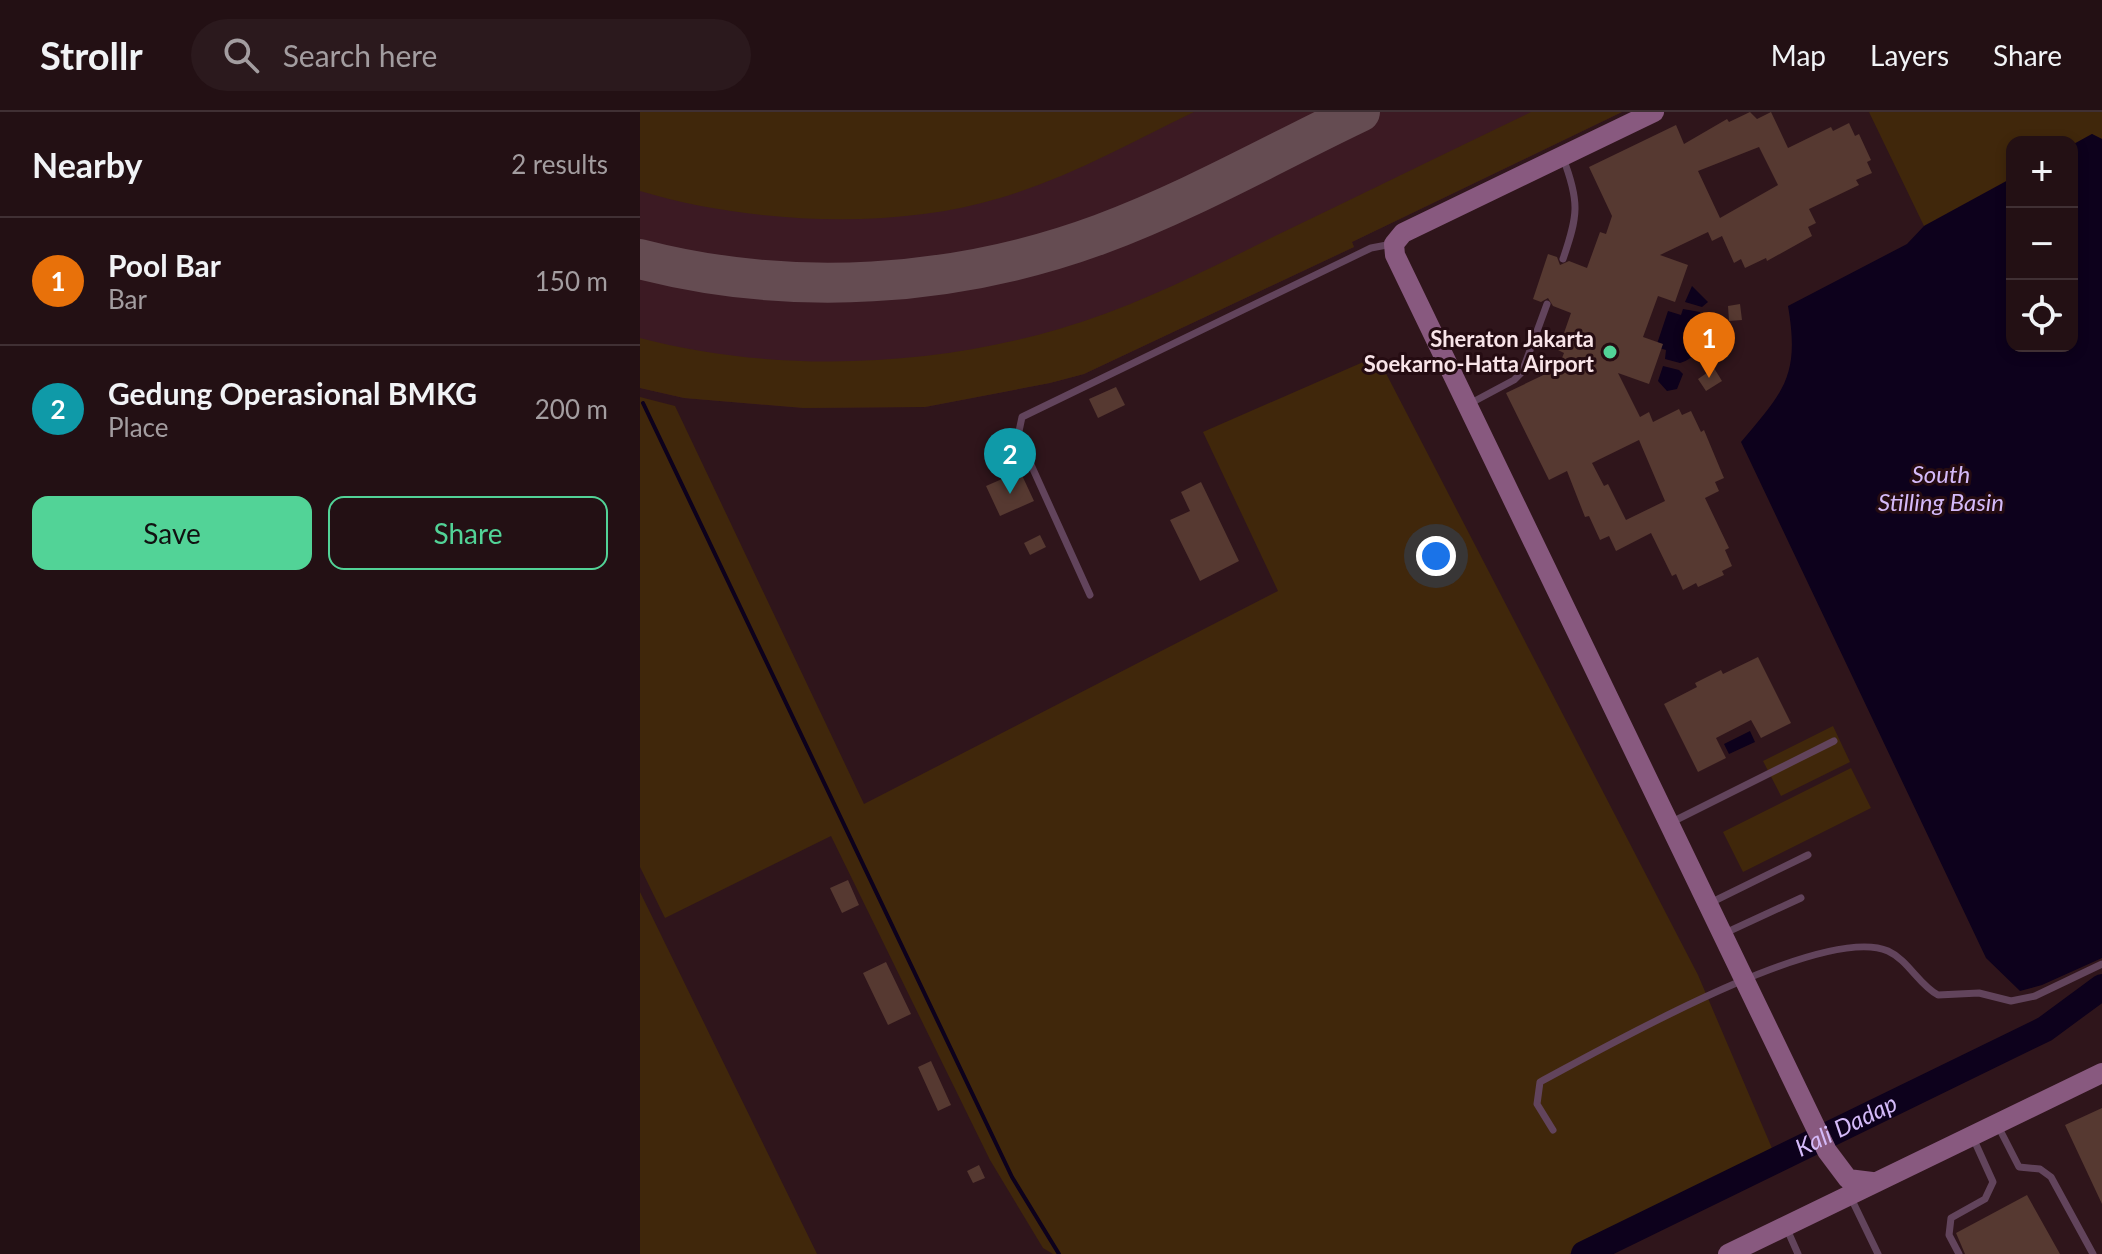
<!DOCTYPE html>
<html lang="en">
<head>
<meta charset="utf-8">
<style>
  body { margin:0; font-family:Lato,sans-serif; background:#2b191d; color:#f1f3f6 }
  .controls { position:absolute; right:24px; top:24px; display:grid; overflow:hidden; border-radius:16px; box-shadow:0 4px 12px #0003 }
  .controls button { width:72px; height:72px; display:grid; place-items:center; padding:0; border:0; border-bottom:2px solid #403034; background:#231014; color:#f1f3f6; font:40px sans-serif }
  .you { position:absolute; left:796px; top:444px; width:28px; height:28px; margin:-20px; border:6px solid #fff; border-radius:50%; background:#1a73e8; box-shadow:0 0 0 12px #1a73e833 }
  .badge { display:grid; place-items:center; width:52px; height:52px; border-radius:50%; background:#52d397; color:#fff; font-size:26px; font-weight:700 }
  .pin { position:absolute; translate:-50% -66px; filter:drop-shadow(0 2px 4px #0008) }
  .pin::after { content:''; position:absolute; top:42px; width:28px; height:24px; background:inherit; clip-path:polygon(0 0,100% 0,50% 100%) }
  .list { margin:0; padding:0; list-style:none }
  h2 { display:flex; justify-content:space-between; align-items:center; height:104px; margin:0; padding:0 32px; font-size:34px }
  h2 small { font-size:26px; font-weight:400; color:#a39da0 }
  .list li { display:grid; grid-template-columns:52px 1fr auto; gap:24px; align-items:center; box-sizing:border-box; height:128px; padding:0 32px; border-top:2px solid #403034 }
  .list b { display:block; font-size:30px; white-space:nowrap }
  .list p { margin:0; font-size:26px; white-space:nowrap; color:#a39da0 }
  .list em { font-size:26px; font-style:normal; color:#a39da0 }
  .actions { display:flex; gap:16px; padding:24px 32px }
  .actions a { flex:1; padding:18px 0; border:2px solid #52d397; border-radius:16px; text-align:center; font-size:28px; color:#52d397 }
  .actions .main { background:#52d397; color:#111 }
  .icon { flex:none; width:44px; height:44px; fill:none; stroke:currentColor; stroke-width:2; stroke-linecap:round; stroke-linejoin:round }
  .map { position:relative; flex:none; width:1462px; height:1142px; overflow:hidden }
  header { display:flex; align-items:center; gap:48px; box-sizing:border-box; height:112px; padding:0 40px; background:#231014; border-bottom:2px solid #403034 }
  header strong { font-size:38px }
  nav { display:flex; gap:44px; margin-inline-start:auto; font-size:28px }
  .search { width:560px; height:72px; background:#2b191d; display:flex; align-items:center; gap:20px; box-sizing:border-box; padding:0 28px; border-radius:44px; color:#a39da0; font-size:30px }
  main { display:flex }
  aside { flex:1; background:#231014 }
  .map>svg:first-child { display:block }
</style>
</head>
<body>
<header>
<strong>Strollr</strong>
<div class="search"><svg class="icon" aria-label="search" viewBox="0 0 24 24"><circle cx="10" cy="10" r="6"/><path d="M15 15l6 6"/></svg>Search here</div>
<nav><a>Map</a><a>Layers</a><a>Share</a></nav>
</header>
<main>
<aside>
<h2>Nearby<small>2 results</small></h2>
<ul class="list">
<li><span class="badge" style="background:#e8710a">1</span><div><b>Pool Bar</b><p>Bar</p></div><em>150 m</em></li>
<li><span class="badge" style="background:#0f9aa8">2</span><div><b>Gedung Operasional BMKG</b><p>Place</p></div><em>200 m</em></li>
</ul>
<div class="actions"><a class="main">Save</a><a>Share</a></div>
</aside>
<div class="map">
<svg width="1462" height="1142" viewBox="0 0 1462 1142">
  <rect width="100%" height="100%" fill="#2f151b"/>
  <path fill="#3c1a23" d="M486,0H982L712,130L714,135L444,262L410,271L285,295L164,296L44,286L0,276V42Z"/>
  <path fill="#40270b" d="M0,0H554C490,31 428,66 360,86C252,119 106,111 0,79Z
    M891,0H982L712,130L714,135L444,262L410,271L285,295L164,296L44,286L0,276V226C133,261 286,256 419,217C494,195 565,159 635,124C720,83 806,41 891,0Z
    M1229,0H1462V27L1452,22L1432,33V30H1372V66L1284,114Z
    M737,244L1058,863L1134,1041L929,1142H413L403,1136L350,1048L191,724L25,806L0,755V285L35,294L224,692L638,479L563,320Z
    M1193,614L1210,650L1141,684L1123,649Z
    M1211,656L1231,696L1103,760L1083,720Z
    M0,780L177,1142H0Z"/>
  <path fill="#0d011c" d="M1452,22L1462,27V846L1402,873L1380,879L1346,846L1101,330C1144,279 1160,264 1148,194L1267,132L1284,114L1372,66V234H1432V33Z
    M1052,174L1068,190L1062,195L1045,190Z
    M1043,197L1060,200C1070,221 1062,245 1040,251L1025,247L1026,238L1016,235L1028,199L1041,203Z
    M1023,254L1039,258L1043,262L1037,277L1027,279L1018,269Z
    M1110,619L1115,630L1089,642L1084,632Z"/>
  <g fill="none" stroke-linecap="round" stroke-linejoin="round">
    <path stroke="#0d011c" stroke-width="4" d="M3,291L372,1065L419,1142"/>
    <path stroke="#0d011c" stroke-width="26" id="s1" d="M944,1142L1405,917L1462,875"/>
    <path stroke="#654c52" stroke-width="40" d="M0,147C151,186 315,176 461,122C550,89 634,41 720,0"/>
  </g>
  <path fill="#563931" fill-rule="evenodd" d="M1110,0L1117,7L1131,0L1148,36L1191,15L1193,19L1209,11L1215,24L1219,22L1231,48L1227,50L1232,61L1216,68L1219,73L1169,97L1176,111L1168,115L1172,124L1127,149L1126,146L1105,156L1101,147L1094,151L1082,124L1072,129L1068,120L1020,143L1048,153L1035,190L1018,184L1003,225L1023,232L1009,272L978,261L1000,305L1009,300L1013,310L1039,297L1042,303L1051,299L1061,320L1064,318L1084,366L1075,370L1079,379L1065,386L1089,436L1085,438L1092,454L1082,459L1084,463L1058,475L1056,471L1043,478L1036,462L1032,464L1011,421L976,439L969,424L960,428L949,404L945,405L927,359L909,368L866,281L918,256L924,241L918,238L931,201L913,194L908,186L901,190L893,187L908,142L917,145L920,153L929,149L947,156L960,120L966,122L972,104L949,55L1036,13L1044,32L1087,7L1089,10ZM1119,35L1138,73L1080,106L1058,59ZM999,328L1025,389L986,408L968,372L964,374L952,351Z
    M1100,192L1102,208L1089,209L1088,194Z
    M1074,256L1082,269L1066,279L1058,267Z
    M476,275L485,293L458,306L449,287Z
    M380,359L394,389L360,404L346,374Z
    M561,370L599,449L560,469L530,408L550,399L541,380Z
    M400,423L406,435L390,443L384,431Z
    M1118,545L1151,611L1121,626L1111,608L1076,626L1086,646L1058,660L1024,592L1057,575L1055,571L1081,558L1083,562Z
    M208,768L219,793L202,801L190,776Z
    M246,850L271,902L248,913L223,861Z
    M291,949L311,993L298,999L278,955Z
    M1462,996V1092L1425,1013Z
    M339,1053L345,1066L333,1071L327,1059Z
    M1387,1083L1420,1142H1325L1316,1121Z"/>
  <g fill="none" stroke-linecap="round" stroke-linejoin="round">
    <path stroke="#62445c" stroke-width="7" d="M923,46C940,90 938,104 923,147
      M831,291L874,268L882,260L907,192
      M450,483L378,324L382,305L731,136L752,132
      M1030,711L1194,629
      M1068,792L1168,743
      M1083,822L1161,786
      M1358,1014L1379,1055L1400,1057L1411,1065L1453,1142
      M913,1018L897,992L900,970C964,936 1182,811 1248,839C1268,848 1279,873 1298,883L1339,881L1371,889L1395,884L1462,852
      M1211,1086L1238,1142
      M1146,1115L1158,1142
      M1319,1142L1309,1123L1311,1106L1345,1087L1353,1070L1334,1028"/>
    <path stroke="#88597f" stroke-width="20" d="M1014,0L763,121L754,132L755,143L1187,1039L1208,1067L1232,1070
      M1088,1142L1462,961"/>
  </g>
  <circle fill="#52d397" stroke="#250c12" stroke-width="3" cx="970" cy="240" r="8"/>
  <g text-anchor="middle" stroke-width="6" stroke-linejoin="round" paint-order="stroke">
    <g font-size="22" font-weight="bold" fill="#f8e4e8" stroke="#250c12" text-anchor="end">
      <text x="954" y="235">Sheraton Jakarta<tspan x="954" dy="25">Soekarno-Hatta Airport</tspan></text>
    </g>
    <g font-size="24" font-style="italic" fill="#d4baf9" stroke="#250c12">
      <text x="1301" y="371">South<tspan x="1301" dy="28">Stilling Basin</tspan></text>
      <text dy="8" stroke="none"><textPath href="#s1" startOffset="292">Kali Dadap</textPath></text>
    </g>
  </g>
</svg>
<div class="controls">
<button>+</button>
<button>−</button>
<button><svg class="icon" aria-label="locate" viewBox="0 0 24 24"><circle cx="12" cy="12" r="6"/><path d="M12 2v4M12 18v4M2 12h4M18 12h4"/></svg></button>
</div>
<div class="you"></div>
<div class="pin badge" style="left:1069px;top:266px;background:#e8710a">1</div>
<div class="pin badge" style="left:370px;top:382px;background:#0f9aa8">2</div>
</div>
</main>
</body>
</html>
